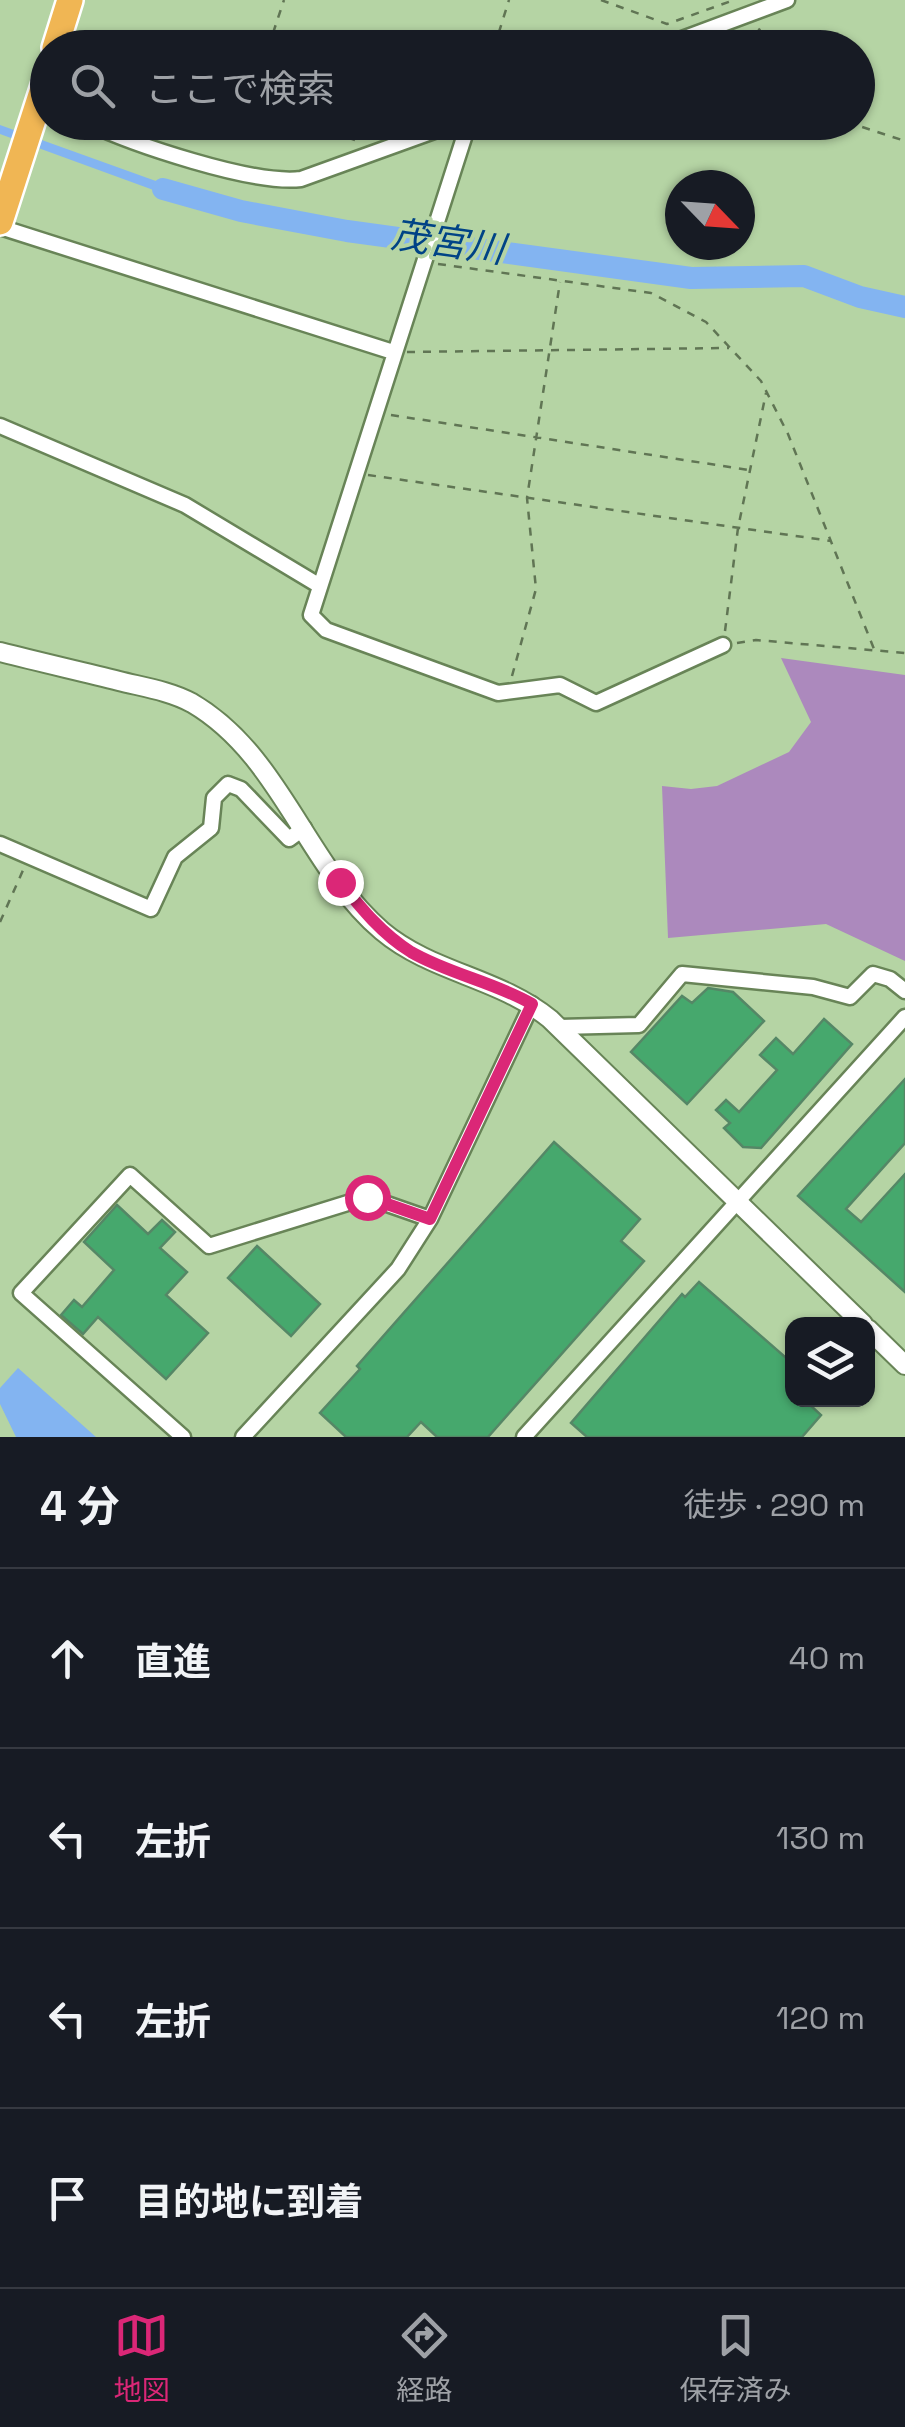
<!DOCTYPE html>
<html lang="ja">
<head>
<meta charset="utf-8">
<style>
  body { margin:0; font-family:"Space Grotesk","Noto Sans JP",sans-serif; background:#20242c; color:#f1f3f6 }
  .controls { position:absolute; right:30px; bottom:30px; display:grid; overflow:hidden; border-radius:20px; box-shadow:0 2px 8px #0004 }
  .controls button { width:90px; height:90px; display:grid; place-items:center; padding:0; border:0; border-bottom:2px solid #363941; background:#171b24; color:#f1f3f6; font:50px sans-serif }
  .compass { position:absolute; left:665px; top:170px; width:90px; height:90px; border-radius:50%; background:#171b24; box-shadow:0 2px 8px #0004; rotate:115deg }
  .stop { position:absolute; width:30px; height:30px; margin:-22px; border:8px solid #db2777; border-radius:50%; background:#fff }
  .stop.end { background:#db2777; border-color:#fff; box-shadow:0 2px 10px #0008 }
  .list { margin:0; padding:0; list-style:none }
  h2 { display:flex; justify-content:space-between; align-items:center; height:130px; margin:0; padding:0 40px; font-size:42px }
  h2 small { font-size:32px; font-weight:400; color:#9ea1a6 }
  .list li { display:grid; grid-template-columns:65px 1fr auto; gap:30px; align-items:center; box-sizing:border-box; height:180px; padding:0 40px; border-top:2px solid #363941 }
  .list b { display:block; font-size:38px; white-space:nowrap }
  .list em { font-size:32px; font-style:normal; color:#9ea1a6 }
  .icon { flex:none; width:55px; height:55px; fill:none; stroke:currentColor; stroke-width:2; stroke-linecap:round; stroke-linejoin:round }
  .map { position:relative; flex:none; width:905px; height:1437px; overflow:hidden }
  .search { position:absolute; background:#171b24; box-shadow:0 2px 8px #0004; left:30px; right:30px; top:30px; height:110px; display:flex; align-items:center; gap:25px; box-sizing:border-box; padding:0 35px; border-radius:55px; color:#9ea1a6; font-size:38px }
  .sheet { height:850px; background:#171b24 }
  nav { display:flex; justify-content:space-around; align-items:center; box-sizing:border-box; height:140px; border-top:2px solid #363941; background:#171b24; font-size:28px; color:#9ea1a6 }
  nav a { display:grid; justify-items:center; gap:5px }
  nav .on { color:#db2777 }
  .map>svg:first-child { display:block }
</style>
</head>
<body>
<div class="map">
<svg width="905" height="1437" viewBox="0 0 905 1437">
  <rect width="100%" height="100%" fill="#b5d4a4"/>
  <path fill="#ac89bd" d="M781,658L905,675V961L826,924L668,938L662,786L691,789L717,786L789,752L811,722Z"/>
  <path fill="#83b4f1" d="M0,125L192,194L189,203L0,134Z
    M18,1368L96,1437H16L0,1404V1388Z"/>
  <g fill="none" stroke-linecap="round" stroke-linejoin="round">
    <path stroke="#83b4f1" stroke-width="22" d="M163,189L241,211L347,231L691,278L804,276L860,297L905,307"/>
  </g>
  <path fill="#46a86d" stroke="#558766" stroke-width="2.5" d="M708,988L733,992L764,1021L687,1104L631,1052L682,996L692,1003Z
    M824,1019L852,1044L761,1148L743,1147L724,1128L730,1123L716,1110L726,1100L739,1112L777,1070L760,1055L776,1038L793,1054Z
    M905,1079V1143L846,1209L861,1222L905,1174V1292L798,1196Z
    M554,1142L640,1219L621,1241L644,1261L488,1437H437L421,1422L407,1437H346L320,1413L360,1369L357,1366Z
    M117,1205L148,1234L162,1220L175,1232L160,1248L187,1272L166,1295L208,1333L166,1379L98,1317L83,1334L61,1315L74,1300L82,1307L114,1270L84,1242Z
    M257,1246L320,1304L291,1336L228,1278Z
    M699,1282L792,1363V1400H815L810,1405L821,1415L802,1437H587L571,1423L682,1294L685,1297Z"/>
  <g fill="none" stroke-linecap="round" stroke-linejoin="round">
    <g stroke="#688457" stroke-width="19">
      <path id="minor" d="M658,48L787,0
        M86,122C132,144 253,185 301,179L459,122
        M469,122L311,615L326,630L498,693L560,685L596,703L723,645
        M0,227L393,352
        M0,426L185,505L320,586
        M0,844L151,909L175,857L211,828L214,798L228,784L241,789L289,839L304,828
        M559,1027L639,1025L682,974L813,987L850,997L873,974L890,979L905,991
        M183,1437L21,1293L130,1175L209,1246L367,1197L430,1219
        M243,1437L398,1269L430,1219L532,1004
        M524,1437L905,1017"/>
    </g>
    <g stroke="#688457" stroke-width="22">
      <path id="tertiary" d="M0,652C39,662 79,671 119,681C143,687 170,691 192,703C281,755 306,866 382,931C432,973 498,977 550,1019L863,1324
        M868,1329L905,1365"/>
    </g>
    <g stroke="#fff" stroke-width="30">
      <path id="trunk" d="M55,48L70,0
        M0,222L48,73"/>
    </g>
    <path stroke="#607554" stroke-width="2.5" stroke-dasharray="8 8" stroke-linecap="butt" d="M601,0L667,24L734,0
      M268,48L284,0
      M494,48L509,0
      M746,48L764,23
      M304,122L355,140
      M847,122L905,141
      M438,264L651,293L706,322L761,381L788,434L874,649
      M407,352L729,348
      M391,415L749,470
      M368,475L831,541
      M725,631L738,528L766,393
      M737,643L756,640L905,653
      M512,676L536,589L527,498L560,282
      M0,922L24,868"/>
    <use href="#minor" stroke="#fff" stroke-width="14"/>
    <use href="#tertiary" stroke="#fff" stroke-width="18"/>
    <use href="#trunk" stroke="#f0b654" stroke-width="25"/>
  </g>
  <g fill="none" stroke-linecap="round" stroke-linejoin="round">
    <path stroke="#db2777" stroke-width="12" d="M340,882C361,908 382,934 411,952C449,974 494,982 532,1004L430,1219L367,1197"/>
  </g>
  <g text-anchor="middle" stroke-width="8" stroke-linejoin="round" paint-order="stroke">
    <g font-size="38" font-style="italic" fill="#004386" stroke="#b5d4a4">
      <text transform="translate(448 242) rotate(8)" y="13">茂宮川</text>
    </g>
  </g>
</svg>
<div class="controls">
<button><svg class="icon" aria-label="layers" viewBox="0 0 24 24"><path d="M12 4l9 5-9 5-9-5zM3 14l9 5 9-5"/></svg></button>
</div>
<svg class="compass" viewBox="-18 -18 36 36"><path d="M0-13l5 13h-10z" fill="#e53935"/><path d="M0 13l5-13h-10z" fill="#9ea1a6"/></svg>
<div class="stop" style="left:367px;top:1197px"></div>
<div class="stop end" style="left:340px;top:882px"></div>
<div class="search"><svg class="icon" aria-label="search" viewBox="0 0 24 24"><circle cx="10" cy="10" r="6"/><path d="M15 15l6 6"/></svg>ここで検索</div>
</div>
<section class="sheet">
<h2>4 分<small>徒歩 · 290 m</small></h2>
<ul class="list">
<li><svg class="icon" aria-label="ahead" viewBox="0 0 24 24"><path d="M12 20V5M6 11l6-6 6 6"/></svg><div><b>直進</b></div><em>40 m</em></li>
<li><svg class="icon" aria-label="left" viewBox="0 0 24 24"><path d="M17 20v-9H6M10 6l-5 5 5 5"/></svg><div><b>左折</b></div><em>130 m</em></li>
<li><svg class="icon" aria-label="left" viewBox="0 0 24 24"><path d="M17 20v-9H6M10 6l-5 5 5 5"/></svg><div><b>左折</b></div><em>120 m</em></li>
<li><svg class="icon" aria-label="arrive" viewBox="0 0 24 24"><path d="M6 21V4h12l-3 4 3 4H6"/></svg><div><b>目的地に到着</b></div></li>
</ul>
</section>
<nav>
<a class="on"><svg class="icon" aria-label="map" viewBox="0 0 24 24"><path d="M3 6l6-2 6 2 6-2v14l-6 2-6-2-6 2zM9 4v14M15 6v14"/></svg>地図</a>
<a><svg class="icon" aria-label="directions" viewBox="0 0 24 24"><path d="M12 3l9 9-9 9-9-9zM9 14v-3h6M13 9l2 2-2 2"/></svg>経路</a>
<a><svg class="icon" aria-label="saved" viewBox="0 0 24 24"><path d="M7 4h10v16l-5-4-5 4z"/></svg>保存済み</a>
</nav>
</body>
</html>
